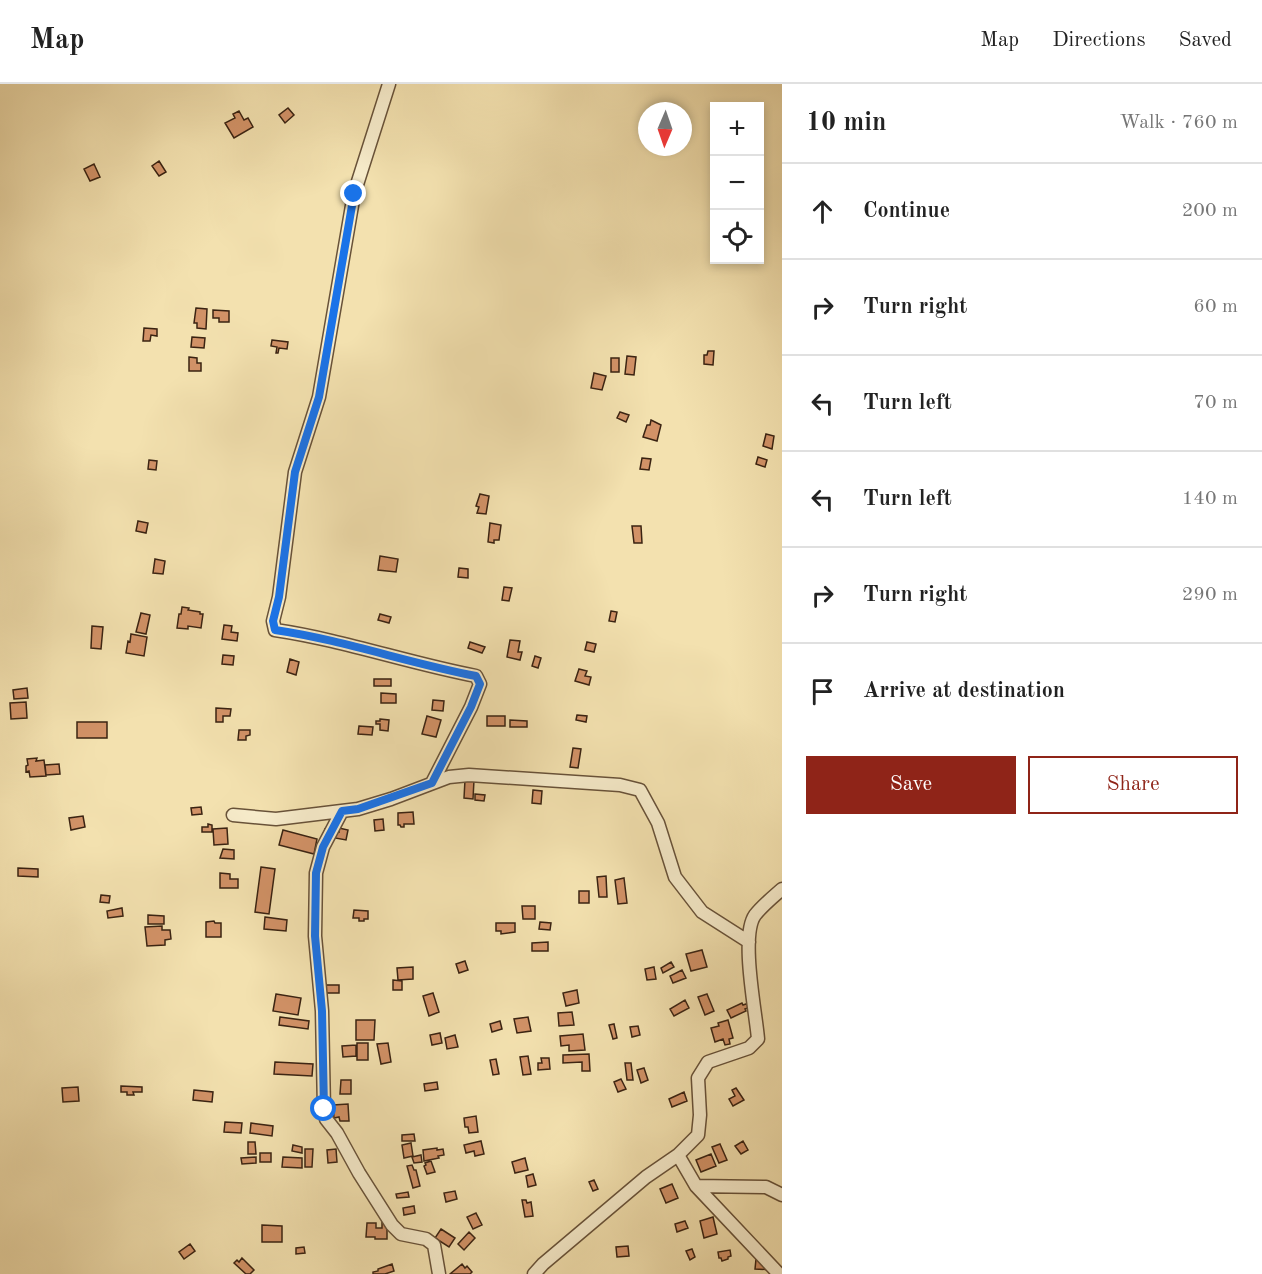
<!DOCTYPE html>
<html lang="en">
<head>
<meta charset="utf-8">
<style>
  body { margin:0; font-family:"Old Standard TT",serif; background:#f2f2f2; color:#222 }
  .controls { position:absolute; right:18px; top:18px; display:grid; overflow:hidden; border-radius:0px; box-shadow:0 3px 9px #0003 }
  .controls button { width:54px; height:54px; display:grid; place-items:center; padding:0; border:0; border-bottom:2px solid #e0e0e0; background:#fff; color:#222; font:30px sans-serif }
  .compass { position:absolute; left:638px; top:18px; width:54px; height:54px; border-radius:50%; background:#fff; box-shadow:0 3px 9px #0003; rotate:182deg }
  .stop { position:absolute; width:18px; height:18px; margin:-14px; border:4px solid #1a73e8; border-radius:50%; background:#fff }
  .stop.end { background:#1a73e8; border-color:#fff; box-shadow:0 2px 6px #0008 }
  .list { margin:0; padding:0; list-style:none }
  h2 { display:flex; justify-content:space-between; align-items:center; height:78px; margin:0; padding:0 24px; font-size:26px }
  h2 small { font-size:20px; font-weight:400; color:#767676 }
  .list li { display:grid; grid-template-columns:39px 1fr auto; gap:18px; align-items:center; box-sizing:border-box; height:96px; padding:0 24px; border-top:2px solid #e0e0e0 }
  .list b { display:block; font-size:22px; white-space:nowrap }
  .list em { font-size:20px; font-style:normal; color:#767676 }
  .actions { display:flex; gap:12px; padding:18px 24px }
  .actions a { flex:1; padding:14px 0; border:2px solid #8f2418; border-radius:0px; text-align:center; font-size:21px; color:#8f2418 }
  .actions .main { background:#8f2418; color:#fff }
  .icon { flex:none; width:33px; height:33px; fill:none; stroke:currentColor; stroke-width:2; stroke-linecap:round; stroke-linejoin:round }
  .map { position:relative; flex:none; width:782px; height:1190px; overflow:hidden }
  header { display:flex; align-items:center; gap:36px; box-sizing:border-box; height:84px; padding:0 30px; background:#fff; border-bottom:2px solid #e0e0e0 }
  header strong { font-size:28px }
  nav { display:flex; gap:33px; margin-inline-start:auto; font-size:21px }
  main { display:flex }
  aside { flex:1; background:#fff }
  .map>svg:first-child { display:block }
</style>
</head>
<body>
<header>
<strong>Map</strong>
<nav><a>Map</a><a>Directions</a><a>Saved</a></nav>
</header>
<main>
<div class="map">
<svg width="782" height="1190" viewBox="0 0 782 1190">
  <rect width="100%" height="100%" fill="#f3e1af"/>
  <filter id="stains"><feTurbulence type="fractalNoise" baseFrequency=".00333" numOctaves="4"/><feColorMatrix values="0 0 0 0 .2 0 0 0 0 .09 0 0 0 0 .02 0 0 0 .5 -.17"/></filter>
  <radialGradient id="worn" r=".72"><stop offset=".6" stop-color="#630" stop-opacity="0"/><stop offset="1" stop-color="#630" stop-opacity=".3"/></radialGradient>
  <path fill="#d29267" stroke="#3a2312" stroke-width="1.5" d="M288,24L294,31L285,39L279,31Z
    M239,27L244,36L248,34L253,43L234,54L225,39L235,34L233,30Z
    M159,77L166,88L159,92L152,82Z
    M94,80L100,93L90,97L84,85Z
    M196,224L207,225L206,245L197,244V239H194Z
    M213,226L229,227V238H219V234H213Z
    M144,244L157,245V252L151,251L150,257H143Z
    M192,253L205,254L204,264L191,263Z
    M272,256L288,258L287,265L279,264L278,269H276L277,263L271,262Z
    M708,267H714L713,281L704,280V271H707Z
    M627,272L636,273L634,291L625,290Z
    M189,273L197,274V279H201V287H189Z
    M611,274H619V288H611Z
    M594,289L606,292L602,306L591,304Z
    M620,328L629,331L626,338L617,334Z
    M651,336L661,341L657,357L643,353L647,341H650Z
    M766,350L774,352L772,365L763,362Z
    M758,373L767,376L765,383L756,380Z
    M642,374L651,375L649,386L640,385Z
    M149,376L157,377L156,386L148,385Z
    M480,410L489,412L486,430L477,429L479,423L476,422Z
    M138,437L148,439L146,449L136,447Z
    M490,439L501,441L499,456H494V459L488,458Z
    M632,442H641L642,459H634Z
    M380,472L398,475L396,488L378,486Z
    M155,475L165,477L163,490L153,489Z
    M459,484L468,485V494L458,493Z
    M504,503L512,504L509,517L502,516Z
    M182,523L189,524L188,526L200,528V530H203L201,544L188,542V545L177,544L179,530H181Z
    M611,527L617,528L615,538L609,537Z
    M141,529L150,531L146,550L136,548Z
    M380,530L391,533L389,539L378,536Z
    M224,541L232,542L231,548L238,549L237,557L222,555Z
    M92,542L103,543L101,565L91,564Z
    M131,550L147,553L144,572L126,569L128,557L130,558Z
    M510,556L520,557L518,568H522L520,576L507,573Z
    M470,558L485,563L482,569L468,564Z
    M587,558L596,560L594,568L585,566Z
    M223,571L234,572L233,581L222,580Z
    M535,572L541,574L538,584L532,582Z
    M290,575L299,578L296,591L287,588Z
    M579,585L587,587L585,592L591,593L589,601L575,597Z
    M374,595H391V602H374Z
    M27,604L28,614L14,615L13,606Z
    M381,609L396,610V619H381Z
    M433,616L444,617L443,627L432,626Z
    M26,618L27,634L11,635L10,619Z
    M216,624L231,625L230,632H223V638H216Z
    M577,631L587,632L586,638L576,636Z
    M427,632L441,636L436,653L422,650Z
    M487,632H505V642H487Z
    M380,635L389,636L388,647L380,646V640H376V637H380Z
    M510,636L527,637V643H510Z
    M77,638H107V654H77Z
    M359,642L373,643L372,651L358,650Z
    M239,646H250V651L246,652V656H238Z
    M573,664L581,665L578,684L570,683Z
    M37,674L36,677L44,676L46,692L30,693L29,687L26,688V682L28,681L27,675Z
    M59,680L60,690L46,691L45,681Z
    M465,696H474L473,715L464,714Z
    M533,706L542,707L541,720L532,719Z
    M475,710L485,711L484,717L475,716Z
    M201,723L202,730L192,731L191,724Z
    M413,728L414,740H404V743H401L400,741H398V729Z
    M83,732L85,743L71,746L69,734Z
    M383,735L384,746L375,747L374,736Z
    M208,740L212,741V748H202V743H208Z
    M227,744L228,760L214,761L213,745Z
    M339,744L348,746L346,756L324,752L325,745L339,748Z
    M283,746L317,755L314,770L279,761Z
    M223,765L234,766V775L220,774Z
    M261,783L275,785L269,830L255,828Z
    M18,784L38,785V793L18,792Z
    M220,789L230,790V795H238V804H220Z
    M606,792L607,813H599L597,793Z
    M624,794L627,819L618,820L615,796Z
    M579,807H589V819H579Z
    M101,811L110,812L109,819L100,818Z
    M522,822H535V835H523Z
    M122,824L123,832L108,834L107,827Z
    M354,826L368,827V835H364V837H359V834H353Z
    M148,831L164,832V840H148Z
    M265,833L287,836L286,847L264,845Z
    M214,837L215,839H221V853H206V838Z
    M540,838L551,839L550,846L539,845Z
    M496,839H515V848L501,850V847H496Z
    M162,842V846H170L171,855L165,856V861L147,862L145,843Z
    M548,858V867H532V859Z
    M702,866L707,883L691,887L686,870Z
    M465,877L468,886L459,889L456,880Z
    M671,878L674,883L663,889L661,884Z
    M413,883V895L398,896L397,884Z
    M654,883L656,895L647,896L645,885Z
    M682,886L686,894L673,899L670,892Z
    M393,896L402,897V906H393Z
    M325,901H339V909H325Z
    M577,906L579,919L566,922L563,909Z
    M433,909L439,928L429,932L423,912Z
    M276,910L301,914L298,931L273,927Z
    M707,910L714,927L705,931L698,913Z
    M685,916L689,924L674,932L670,925Z
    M742,919L743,921L749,919L751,923L745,925L746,927L731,934L727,926Z
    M572,928L574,941L559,942L558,929Z
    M280,933L309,937L308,945L279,941Z
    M528,933L531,947L517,949L514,935Z
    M356,936H375L374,956H356Z
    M728,936L733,954L729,955L730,960L725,961L723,955L715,958L711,944L719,942L718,939Z
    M500,937L502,945L492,948L490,940Z
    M614,940L617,954L613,955L609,941Z
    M638,942L640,951L632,953L630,943Z
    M440,949L442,959L432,961L430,951Z
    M583,950L585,966L569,967V961L561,962L560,952Z
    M455,951L458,963L447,965L445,954Z
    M357,959H368V976H357Z
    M388,959L391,978L381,980L377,960Z
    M356,961V972L343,973L342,962Z
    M589,970L590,987H582V978L563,979V971Z
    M528,972L531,990L523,991L520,973Z
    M541,974H549L550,985L538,986V979H542Z
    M496,975L499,990L493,991L490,976Z
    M275,978L313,980L312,992L274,990Z
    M625,979H631L633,996H627Z
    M644,984L648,996L641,999L637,986Z
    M621,995L626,1005L618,1008L614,998Z
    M341,996H351V1010H340Z
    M437,998L438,1005L425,1007L424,1000Z
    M121,1002L142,1003V1008H133L134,1011H127V1008H121Z
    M78,1003L79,1017L63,1018L62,1004Z
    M736,1004L744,1016L733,1022L729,1015L735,1012L732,1006Z
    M194,1006L213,1008L212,1018L193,1016Z
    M684,1008L687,1017L672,1023L669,1015Z
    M348,1020L349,1037H340L339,1033L334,1034L333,1021Z
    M476,1032L478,1048L469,1049L468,1043H465L464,1034Z
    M225,1038L242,1039L241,1049L224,1048Z
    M251,1039L273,1042L272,1052L250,1049Z
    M414,1050L415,1057H402V1051Z
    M481,1057L484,1070L475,1072L474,1067L466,1069L464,1061Z
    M743,1057L748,1066L741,1070L735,1062Z
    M248,1058H255L256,1070H248Z
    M411,1059L413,1072L404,1074L402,1061Z
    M720,1060L727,1076L719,1079L712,1063Z
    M293,1061L302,1063V1069L292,1067Z
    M437,1064V1066L443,1065L444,1071L438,1072L439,1074L424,1077L423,1066Z
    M305,1065H313L312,1083H305Z
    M336,1065L337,1078L328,1079L327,1066Z
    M260,1069H271V1078H260Z
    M711,1070L716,1082L701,1088L696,1076Z
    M421,1071L422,1078L414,1079L412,1073Z
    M256,1073V1079L242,1080L241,1074Z
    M283,1073L302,1074V1084L282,1083Z
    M525,1074L528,1086L515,1089L512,1078Z
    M431,1077L435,1088L427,1090L424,1082L426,1081L425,1079Z
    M412,1081L414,1086H416L420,1102L413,1104L407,1082Z
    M533,1090L536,1101L528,1103L526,1092Z
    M594,1096L598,1105L593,1107L589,1098Z
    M672,1100L678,1114L666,1119L660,1105Z
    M455,1107L457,1115L446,1118L444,1109Z
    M408,1108L409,1113L397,1114L396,1110Z
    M522,1116H526L527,1119L531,1118L533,1132L525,1133Z
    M414,1122L415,1129L404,1131L403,1124Z
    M476,1129L482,1141L473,1145L467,1133Z
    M713,1133L717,1150L704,1154L700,1137Z
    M382,1136L387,1144V1155H375V1153H366L367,1139H376V1144H382Z
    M685,1137L688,1144L677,1148L675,1140Z
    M262,1141L282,1142V1158H262Z
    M441,1145L455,1154L449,1163L435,1154Z
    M469,1148L475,1154L464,1166L458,1160Z
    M190,1160L195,1167L184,1175L179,1168Z
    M628,1162L629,1172L617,1173L616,1163Z
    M304,1163L305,1169L296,1170V1164Z
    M692,1165L695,1173L690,1176L686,1167Z
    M730,1166L731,1172L728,1173V1175L722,1177L721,1174H719L718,1168Z
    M242,1174L254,1186L250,1190H246L234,1179L237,1176L239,1178Z
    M756,1175L774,1177V1186L755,1185Z
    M392,1180L394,1187L385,1190H373V1188L378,1187V1185Z
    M462,1180L465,1184L467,1182L472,1188L470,1190H450Z"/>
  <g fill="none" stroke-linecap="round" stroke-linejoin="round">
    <g stroke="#685239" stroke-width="15">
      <path id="minor" d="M389,0L354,110L319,313L295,388L279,513L273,537L275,546C343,556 408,579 476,592L480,600L471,623L432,699
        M342,727L323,763L316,789L315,852L322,927L324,1025L326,1035L337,1049L359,1089L392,1141L401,1150L426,1155L434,1161L439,1190
        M233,731L276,735L358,725L391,715L449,693L469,691L620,701L640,706L658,739L675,793L702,828L749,858
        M678,1071L696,1102L779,1190
        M696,1102L766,1103L782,1111
        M534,1190L543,1180L646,1093L678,1071L698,1051L700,1031L698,994L708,978L749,964L758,955C756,929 740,852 755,831C762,822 773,813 782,805"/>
    </g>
    <use href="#minor" stroke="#f7eccb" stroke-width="12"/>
  </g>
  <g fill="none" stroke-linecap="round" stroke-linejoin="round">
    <path stroke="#1a73e8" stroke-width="8" d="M324,1025L322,927L315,852L316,789L323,763L342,727L358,725L432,699L471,623L480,600L476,592C408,579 343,556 275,546L273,537L279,513L295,388L319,313L354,110"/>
  </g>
  <rect width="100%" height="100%" filter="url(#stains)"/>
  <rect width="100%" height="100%" fill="url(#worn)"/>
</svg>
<div class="controls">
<button>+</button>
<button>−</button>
<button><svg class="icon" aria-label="locate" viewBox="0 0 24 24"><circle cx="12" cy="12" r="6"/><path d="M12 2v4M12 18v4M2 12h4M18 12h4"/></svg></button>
</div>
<svg class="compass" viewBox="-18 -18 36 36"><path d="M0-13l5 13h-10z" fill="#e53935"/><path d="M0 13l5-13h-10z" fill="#767676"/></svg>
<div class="stop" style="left:324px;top:1025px"></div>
<div class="stop end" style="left:354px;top:110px"></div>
</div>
<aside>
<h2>10 min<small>Walk · 760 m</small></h2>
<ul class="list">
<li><svg class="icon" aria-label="ahead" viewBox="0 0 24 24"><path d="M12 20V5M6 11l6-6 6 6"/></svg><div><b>Continue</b></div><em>200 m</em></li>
<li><svg class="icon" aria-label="right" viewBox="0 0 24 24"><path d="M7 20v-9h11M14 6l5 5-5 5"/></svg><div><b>Turn right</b></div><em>60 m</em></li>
<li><svg class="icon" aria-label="left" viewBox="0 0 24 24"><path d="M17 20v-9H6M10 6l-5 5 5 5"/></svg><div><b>Turn left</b></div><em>70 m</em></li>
<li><svg class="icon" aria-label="left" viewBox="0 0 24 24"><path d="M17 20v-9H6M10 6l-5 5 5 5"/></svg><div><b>Turn left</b></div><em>140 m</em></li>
<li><svg class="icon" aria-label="right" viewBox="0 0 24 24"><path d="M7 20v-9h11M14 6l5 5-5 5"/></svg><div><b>Turn right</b></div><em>290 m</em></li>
<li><svg class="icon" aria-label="arrive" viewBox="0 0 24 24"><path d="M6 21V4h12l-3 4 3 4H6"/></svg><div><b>Arrive at destination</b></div></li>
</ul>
<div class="actions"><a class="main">Save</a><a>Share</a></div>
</aside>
</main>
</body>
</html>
